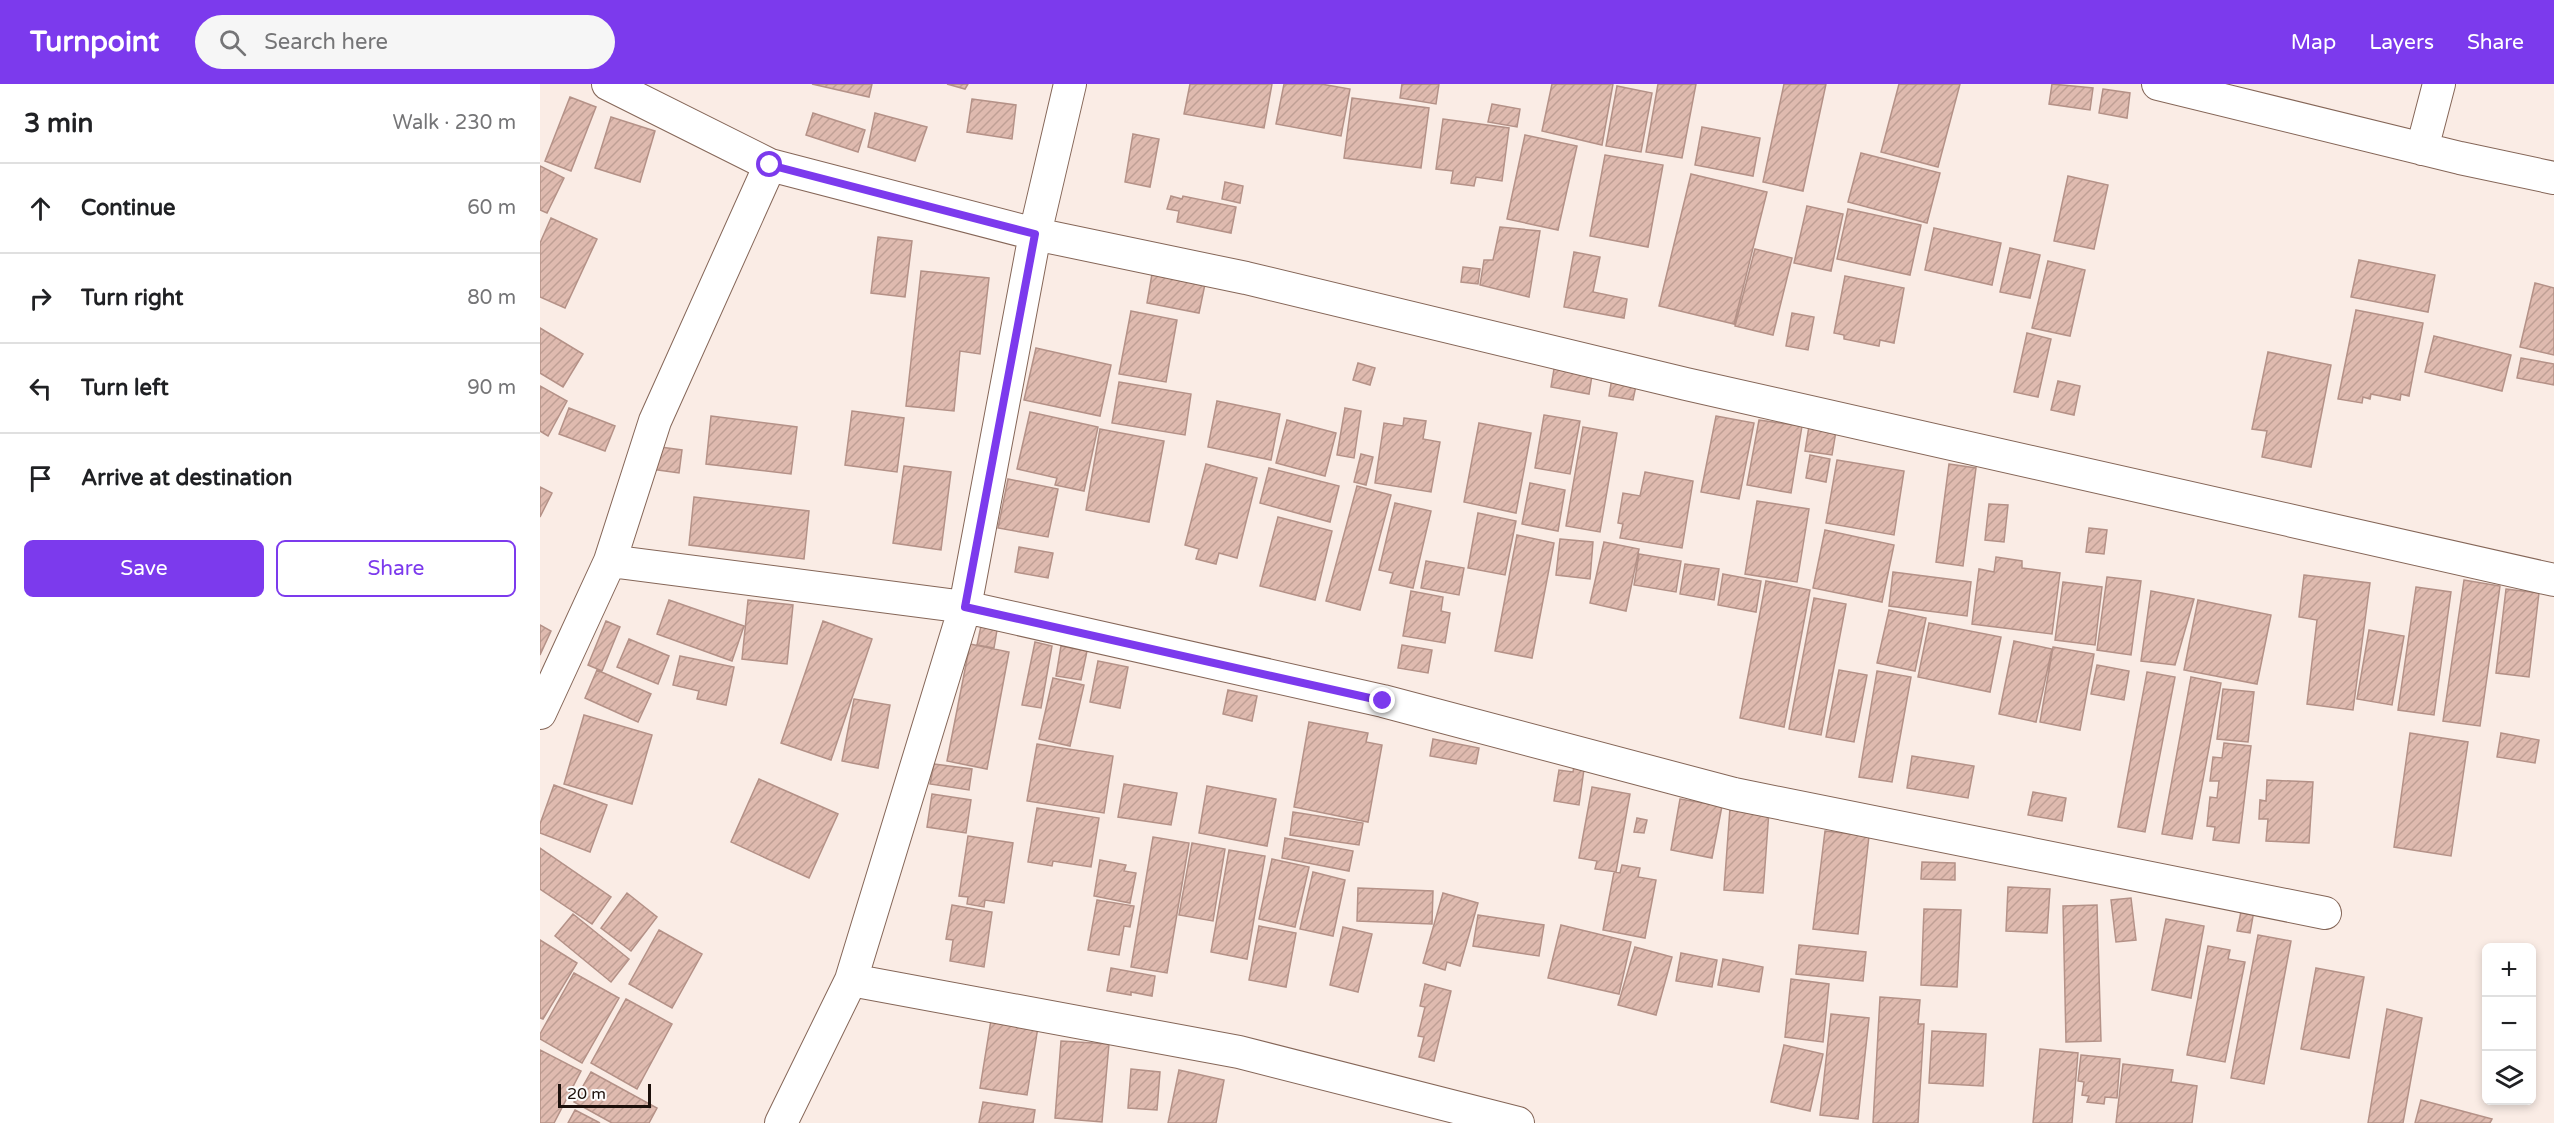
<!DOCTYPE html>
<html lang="en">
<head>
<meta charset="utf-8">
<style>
  body { margin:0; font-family:"Varela Round",sans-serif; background:#f6f6f6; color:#202124 }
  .controls { position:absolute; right:18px; bottom:18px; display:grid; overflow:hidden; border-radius:9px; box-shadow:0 3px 9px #0003 }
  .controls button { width:54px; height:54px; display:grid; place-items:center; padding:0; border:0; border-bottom:2px solid #e0e0e0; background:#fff; color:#202124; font:30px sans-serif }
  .scale { position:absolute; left:18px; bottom:15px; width:93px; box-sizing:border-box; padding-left:6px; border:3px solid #1c100b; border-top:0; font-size:16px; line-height:21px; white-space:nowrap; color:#1c100b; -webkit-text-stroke:4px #fdfdfd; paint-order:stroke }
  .stop { position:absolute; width:18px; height:18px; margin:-14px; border:4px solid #7c3aed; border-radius:50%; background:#fff }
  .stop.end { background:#7c3aed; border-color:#fff; box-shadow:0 2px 6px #0008 }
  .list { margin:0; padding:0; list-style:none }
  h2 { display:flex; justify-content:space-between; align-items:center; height:78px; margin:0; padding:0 24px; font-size:26px }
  h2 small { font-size:20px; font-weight:400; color:#757577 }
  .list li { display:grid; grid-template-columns:39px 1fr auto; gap:18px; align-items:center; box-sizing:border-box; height:90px; padding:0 24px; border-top:2px solid #e0e0e0 }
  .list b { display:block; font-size:22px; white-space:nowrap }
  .list em { font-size:20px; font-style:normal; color:#757577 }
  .actions { display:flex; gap:12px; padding:18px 24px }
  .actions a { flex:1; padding:14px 0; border:2px solid #7c3aed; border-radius:9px; text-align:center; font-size:21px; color:#7c3aed }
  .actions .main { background:#7c3aed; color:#fff }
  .icon { flex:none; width:33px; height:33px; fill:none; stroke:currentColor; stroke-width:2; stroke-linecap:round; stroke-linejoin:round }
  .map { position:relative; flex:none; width:2014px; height:1039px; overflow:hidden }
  header { display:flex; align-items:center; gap:36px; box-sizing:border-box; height:84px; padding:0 30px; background:#7c3aed; color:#fff }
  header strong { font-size:28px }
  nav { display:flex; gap:33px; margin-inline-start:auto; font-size:21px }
  .search { width:420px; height:54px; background:#f6f6f6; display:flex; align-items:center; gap:15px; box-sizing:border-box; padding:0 21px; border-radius:33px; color:#757577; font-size:22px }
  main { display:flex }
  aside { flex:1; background:#fff }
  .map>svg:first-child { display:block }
</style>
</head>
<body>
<header>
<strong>Turnpoint</strong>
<div class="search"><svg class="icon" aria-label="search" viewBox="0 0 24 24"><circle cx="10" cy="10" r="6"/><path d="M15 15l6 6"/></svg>Search here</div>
<nav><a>Map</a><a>Layers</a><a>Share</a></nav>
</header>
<main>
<aside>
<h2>3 min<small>Walk · 230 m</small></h2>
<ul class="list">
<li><svg class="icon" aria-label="ahead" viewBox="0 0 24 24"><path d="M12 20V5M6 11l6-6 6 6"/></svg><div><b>Continue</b></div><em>60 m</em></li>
<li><svg class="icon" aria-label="right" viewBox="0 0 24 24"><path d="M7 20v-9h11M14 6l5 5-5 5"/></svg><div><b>Turn right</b></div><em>80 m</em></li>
<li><svg class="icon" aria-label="left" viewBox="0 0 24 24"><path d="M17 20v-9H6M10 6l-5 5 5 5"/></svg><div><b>Turn left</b></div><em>90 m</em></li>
<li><svg class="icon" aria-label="arrive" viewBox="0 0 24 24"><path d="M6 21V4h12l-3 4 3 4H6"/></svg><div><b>Arrive at destination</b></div></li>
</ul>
<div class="actions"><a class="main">Save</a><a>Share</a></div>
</aside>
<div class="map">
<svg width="2014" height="1039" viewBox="0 0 2014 1039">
  <defs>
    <pattern id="building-hatch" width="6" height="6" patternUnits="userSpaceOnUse" patternTransform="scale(1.5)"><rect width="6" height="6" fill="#dfbaaf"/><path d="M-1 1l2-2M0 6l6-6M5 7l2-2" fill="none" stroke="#bf9f95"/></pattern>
  </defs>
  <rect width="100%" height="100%" fill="#faece5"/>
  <path fill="url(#building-hatch)" stroke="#b49187" stroke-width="1.5" d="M272,0H332L329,13Z
    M407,0H428L425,5Z
    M650,0H732L724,44L644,30Z
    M744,0H781L810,5L801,52L736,40Z
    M862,0H899L896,20L860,14Z
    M1012,0H1073L1062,61L1002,47Z
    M1118,0H1156L1142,74L1106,68Z
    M1244,0H1286L1263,107L1223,98Z
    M1359,0H1420L1398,83L1341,68Z
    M1512,0L1553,4L1550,26L1509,20Z
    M1077,2L1112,9L1101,68L1066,62Z
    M1563,5L1590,9L1587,34L1559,29Z
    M30,13L56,23L31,87L5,77Z
    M812,14L889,24L881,84L804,74Z
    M432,15L476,21L472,55L427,48Z
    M952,20L980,25L977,43L948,38Z
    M273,29L325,46L318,68L266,51Z
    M335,29L387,43L375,77L328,63Z
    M71,33L115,47L100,98L55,84Z
    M903,35L969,44L962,97L936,93L934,102L911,99L913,87L896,85Z
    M1162,43L1220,54L1213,92L1155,81Z
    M593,50L619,55L610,103L585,98Z
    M985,51L1037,62L1018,146L967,135Z
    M1321,69L1400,89L1387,139L1308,118Z
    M1065,71L1123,81L1108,163L1050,152Z
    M0,82L24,94L7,129L0,126Z
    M1151,90L1227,108L1194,240L1119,222Z
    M1528,92L1568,101L1554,165L1514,157Z
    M685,98L703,102L700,119L682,115Z
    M631,112L642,115L643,112L696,123L691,149L637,138L639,127L627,125Z
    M1267,122L1303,130L1291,187L1254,179Z
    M1308,125L1381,141L1370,191L1297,175Z
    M11,134L57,155L25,224L0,213V159Z
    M960,143L1000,147L989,213L940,201L944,176H953Z
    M1394,144L1461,159L1452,201L1385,186Z
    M338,153L372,157L365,213L331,209Z
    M1470,164L1500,171L1490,214L1460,208Z
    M1215,165L1252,174L1233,251L1195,242Z
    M1034,168L1060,173L1053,208L1087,215L1084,234L1024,223Z
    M1819,176L1895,191L1888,228L1811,213Z
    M1508,177L1545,186L1530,252L1492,244Z
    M923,183L940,185L938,200L921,198Z
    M381,187L449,194L440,270L420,267L414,327L366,322Z
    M612,190L665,200L659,229L607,219Z
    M1305,192L1364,204L1354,259L1340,256L1339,262L1304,255V251L1294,249Z
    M1995,199L2014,204V271L1980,263Z
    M1816,226L1883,239L1869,312L1861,310L1860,316L1831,310L1830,315L1823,313L1822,319L1798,315Z
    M591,227L637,236L626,298L579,290Z
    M1252,229L1274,233L1268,266L1246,262Z
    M0,244L43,270L23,303L0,289Z
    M1487,249L1511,255L1498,313L1474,308Z
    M1894,252L1971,271L1962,307L1885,288Z
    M496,264L571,281L560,332L484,316Z
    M1728,268L1791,281L1771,383L1722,373L1727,347L1712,345Z
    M1981,274L2014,280V301L1977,294Z
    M818,279L835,284L830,301L813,296Z
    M1015,279L1053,285L1049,310L1011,303Z
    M1073,288L1098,292L1093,316L1069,312Z
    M1518,297L1540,302L1534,331L1511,326Z
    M579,298L651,310L645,351L572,339Z
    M0,302L27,317L8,352L0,347Z
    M677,317L740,330L731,376L668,363Z
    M29,324L75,342L65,367L19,350Z
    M805,324L821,327L814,374L797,371Z
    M312,327L364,334L357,388L305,381Z
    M490,328L558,343L544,407L515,401L517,394L477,385Z
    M1004,331L1040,337L1030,390L995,384Z
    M171,332L257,343L251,390L166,380Z
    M1176,332L1214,339L1199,415L1161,408Z
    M864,334L886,337L883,355L900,358L891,408L835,399L844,339L863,342Z
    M747,336L796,349L785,392L736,379Z
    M1219,336L1262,342L1251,409L1207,401Z
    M1270,336L1297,341L1292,371L1265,367Z
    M939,339L991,349L976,429L924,418Z
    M1043,343L1077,349L1060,448L1026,442Z
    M560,345L624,357L609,438L546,426Z
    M113,362L142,366L139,389L111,385Z
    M821,370L833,373L826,401L814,398Z
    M1270,371L1290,375L1286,398L1266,394Z
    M1297,376L1364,387L1354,451L1286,439Z
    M666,380L717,394L697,474L679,469L676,480L656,475L659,465L645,461Z
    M1409,380L1436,384L1423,482L1396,478Z
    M364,382L411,388L401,466L353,459Z
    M729,384L799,402L790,438L720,419Z
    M1105,388L1153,397L1142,464L1080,454L1083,440L1078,439L1083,409L1100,412Z
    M468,395L518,405L508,453L458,444Z
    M990,399L1025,406L1018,447L982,440Z
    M817,402L851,411L820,526L786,517Z
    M0,403L12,409L0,433Z
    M154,413L269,427L264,475L149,461Z
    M1217,417L1269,425L1257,498L1205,490Z
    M855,419L891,427L873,504L850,499L853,489L839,486Z
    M1449,420L1468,421L1464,458L1445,456Z
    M938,429L976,437L965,491L928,484Z
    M738,433L792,447L775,516L720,502Z
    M1549,444L1567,446L1564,470L1546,468Z
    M1285,446L1354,461L1342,518L1273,504Z
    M977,451L1014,459L992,574L955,567Z
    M1020,455L1053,458L1050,495L1016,491Z
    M1064,458L1099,465L1086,527L1050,519Z
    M479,463L513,469L508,494L475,488Z
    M1099,470L1141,477L1136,508L1094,501Z
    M1456,473L1482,477V484L1520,489L1512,550L1432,540L1439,485L1454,488Z
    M886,477L924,484L919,511L881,504Z
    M1145,480L1179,485L1174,516L1140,510Z
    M1353,488L1431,498L1427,532L1349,522Z
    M1183,490L1221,497L1216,528L1178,521Z
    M1764,491L1830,499L1813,626L1767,620L1777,536L1759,533Z
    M1567,493L1601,497L1591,571L1557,566Z
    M1924,496L1960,502L1940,642L1903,637Z
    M1226,497L1270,506L1244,643L1200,634Z
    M1523,498L1562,503L1555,561L1515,556Z
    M1876,503L1911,508L1894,631L1858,626Z
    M1966,505L1999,509L1989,593L1956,589Z
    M871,507L903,513L901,527L910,529L905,559L863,552Z
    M1611,507L1654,515L1635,581L1601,577Z
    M1274,514L1306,520L1281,651L1249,645Z
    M129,516L204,542L192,577L117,550Z
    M208,516L253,521L247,580L202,575Z
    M1658,516L1731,531L1717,600L1644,586Z
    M1349,526L1386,534L1375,587L1337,579Z
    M66,537L80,543L62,587L48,581Z
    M283,537L332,555L291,676L241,659Z
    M442,537L458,540L454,564L437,561Z
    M1389,539L1461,553L1450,608L1378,593Z
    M0,541L11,547L0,571Z
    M1829,546L1864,552L1852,621L1817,615Z
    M89,555L129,572L118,600L77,583Z
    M1474,557L1512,565L1496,638L1459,630Z
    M495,558L512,562L501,624L482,621Z
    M430,560L469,568L447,685L407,677Z
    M862,561L892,566L888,589L858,584Z
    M521,562L547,567L541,596L516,592Z
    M1513,563L1554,570L1540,646L1500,638Z
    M140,572L194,583L186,621L157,615L159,607L133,601Z
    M558,577L588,583L580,624L550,618Z
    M1557,581L1589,587L1584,616L1551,610Z
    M57,586L111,610L98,638L45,614Z
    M1299,586L1327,591L1314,658L1286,653Z
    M1337,587L1371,593L1352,698L1319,693Z
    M1607,588L1635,593L1605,748L1578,743Z
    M1651,593L1681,599L1652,755L1622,750Z
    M513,594L544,601L530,662L499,655Z
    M1683,605L1714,608L1708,658L1677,655Z
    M688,606L717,612L712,637L683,630Z
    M314,615L350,621L338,684L302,677Z
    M44,631L112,651L92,720L24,700Z
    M769,638L828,649L826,658L842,661L828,738L754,723Z
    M1870,649L1928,658L1911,772L1854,763Z
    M1961,649L1999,656L1995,679L1957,673Z
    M893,655L939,664L936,680L890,672Z
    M1684,659L1711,662L1699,759L1673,756L1675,743L1667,742L1670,713L1677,714L1679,697H1670L1673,673L1682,674Z
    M497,660L573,672L564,729L487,717Z
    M1372,672L1434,682L1428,714L1367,704Z
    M1035,677L1045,678L1039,721L1014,717L1019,686L1033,688Z
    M394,680L432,685L429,706L390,700Z
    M219,695L298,730L269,794L191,758Z
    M1727,696L1773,698L1769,759L1726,757L1728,735H1719L1720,716L1726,717Z
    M584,700L637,709L631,741L578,733Z
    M14,701L67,721L50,768L0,749V740Z
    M667,702L736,715L727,762L659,749Z
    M1052,703L1090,710L1076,788L1055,785L1057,777L1039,774Z
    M1493,708L1526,714L1522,737L1488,731Z
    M392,710L431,716L426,749L387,743Z
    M1140,715L1182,722L1172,774L1131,766Z
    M497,724L559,734L551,783L513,777L512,782L488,778Z
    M1190,724L1229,727L1223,809L1184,806Z
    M753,728L823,739L819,761L750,751Z
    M1097,734L1107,736L1104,749L1094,748Z
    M1285,747L1329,752L1318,850L1273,845Z
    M428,752L473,759L464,819L445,816L444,823L427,820L428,813L419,812Z
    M613,753L649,759L627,889L591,883Z
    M745,754L813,767L809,787L742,774Z
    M652,759L685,765L673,837L639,831Z
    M0,764L71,813L52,840L0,805Z
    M689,766L725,772L707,875L671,868Z
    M732,775L769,783L755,843L719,835Z
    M560,776L586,781L584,787L596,789L590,819L554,812Z
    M1382,778L1415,779V796L1381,795Z
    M1082,781L1100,784L1098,793L1116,796L1105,854L1063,846L1074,788L1080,789Z
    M773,788L805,796L793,852L760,845Z
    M1468,803L1510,805L1507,849L1466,847Z
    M818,804L893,807L892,840L817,837Z
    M87,809L117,833L91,867L61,844Z
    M903,809L938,819L920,882L907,878L905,886L883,879Z
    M1591,814L1596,856L1576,858L1571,816Z
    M557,816L594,822L590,843L584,842L579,871L548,866Z
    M1703,818L1715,821L1710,849L1697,847Z
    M412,821L452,828L444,883L410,877L413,856L406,855Z
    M1557,821L1561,957L1526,958L1523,822Z
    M1384,825L1421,826L1417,903L1381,901Z
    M33,830L89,875L71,898L15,852Z
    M938,831L1004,841L999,872L933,862Z
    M1626,835L1664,842L1651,914L1612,906Z
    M1021,841L1091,858L1079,910L1008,894Z
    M719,842L756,849L746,903L709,896Z
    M803,843L832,850L818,908L790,901Z
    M119,846L162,870L132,924L89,900Z
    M1718,851L1751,857L1724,1000L1691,994Z
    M0,856L37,879L3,935L0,934Z
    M1259,861L1326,868L1323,897L1256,890Z
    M1668,862L1690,866L1688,875L1705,878L1685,978L1647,971Z
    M1095,863L1132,873L1116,931L1078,921Z
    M1141,869L1177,876L1172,903L1136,897Z
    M1183,875L1223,883L1219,908L1178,901Z
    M571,884L615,892L612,912L591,908V911L567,907Z
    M1776,884L1824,893L1809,974L1761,965Z
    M34,889L79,914L42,979L0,955V950Z
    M1251,895L1289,900L1283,958L1245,953Z
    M885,900L911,907L894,977L879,973L884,953L878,952L885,923L880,922Z
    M1340,913L1380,916L1378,940H1384L1378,1039H1333Z
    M86,915L132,940L97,1005L51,979Z
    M1847,925L1882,934L1863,1039H1828Z
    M1291,930L1329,934L1318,1035L1280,1031Z
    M451,936L498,943L487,1011L440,1004Z
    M1392,947L1446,950L1443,1002L1389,999Z
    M521,957L569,960L562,1038L515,1034Z
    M1244,961L1283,970L1270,1027L1231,1018Z
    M1500,965L1538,969L1532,1039H1493Z
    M0,966L41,987L14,1039H0Z
    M1541,971L1580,975L1577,1014L1565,1013L1564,1020L1547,1018L1549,1012L1542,1011L1544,998L1538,997Z
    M1583,980L1633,986L1631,998L1657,1002L1652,1039H1576Z
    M591,985L620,988L617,1026L588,1024Z
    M639,986L684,996L676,1039H628Z
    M51,988L117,1024L109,1039H72L34,1018Z
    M1881,1016L1952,1035L1950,1039H1875Z
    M443,1018L495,1026L493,1039H439Z
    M35,1026L60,1039H28Z"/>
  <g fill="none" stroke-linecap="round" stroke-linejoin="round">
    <g stroke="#856658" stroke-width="34">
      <path id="minor" d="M68,0L230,81L495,150L706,194L1146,300L2014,496
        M530,0L495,150L425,523L311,896L699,968L978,1039
        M1618,0L1920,74L2014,94
        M1882,65L1899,0
        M70,477L115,337L230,81
        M0,629L70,477L425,523L843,617L1194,710L1785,829
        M241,1039L311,896"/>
    </g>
    <use href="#minor" stroke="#fff" stroke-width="32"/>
  </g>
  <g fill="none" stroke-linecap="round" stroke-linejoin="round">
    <path stroke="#7c3aed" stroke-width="8" d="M230,81L495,150L425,523L843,617"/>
  </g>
</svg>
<div class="controls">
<button>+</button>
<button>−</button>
<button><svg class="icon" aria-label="layers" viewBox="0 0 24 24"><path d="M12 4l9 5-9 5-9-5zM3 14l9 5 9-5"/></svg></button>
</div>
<div class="scale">20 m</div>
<div class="stop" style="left:230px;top:81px"></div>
<div class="stop end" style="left:843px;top:617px"></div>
</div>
</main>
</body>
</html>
